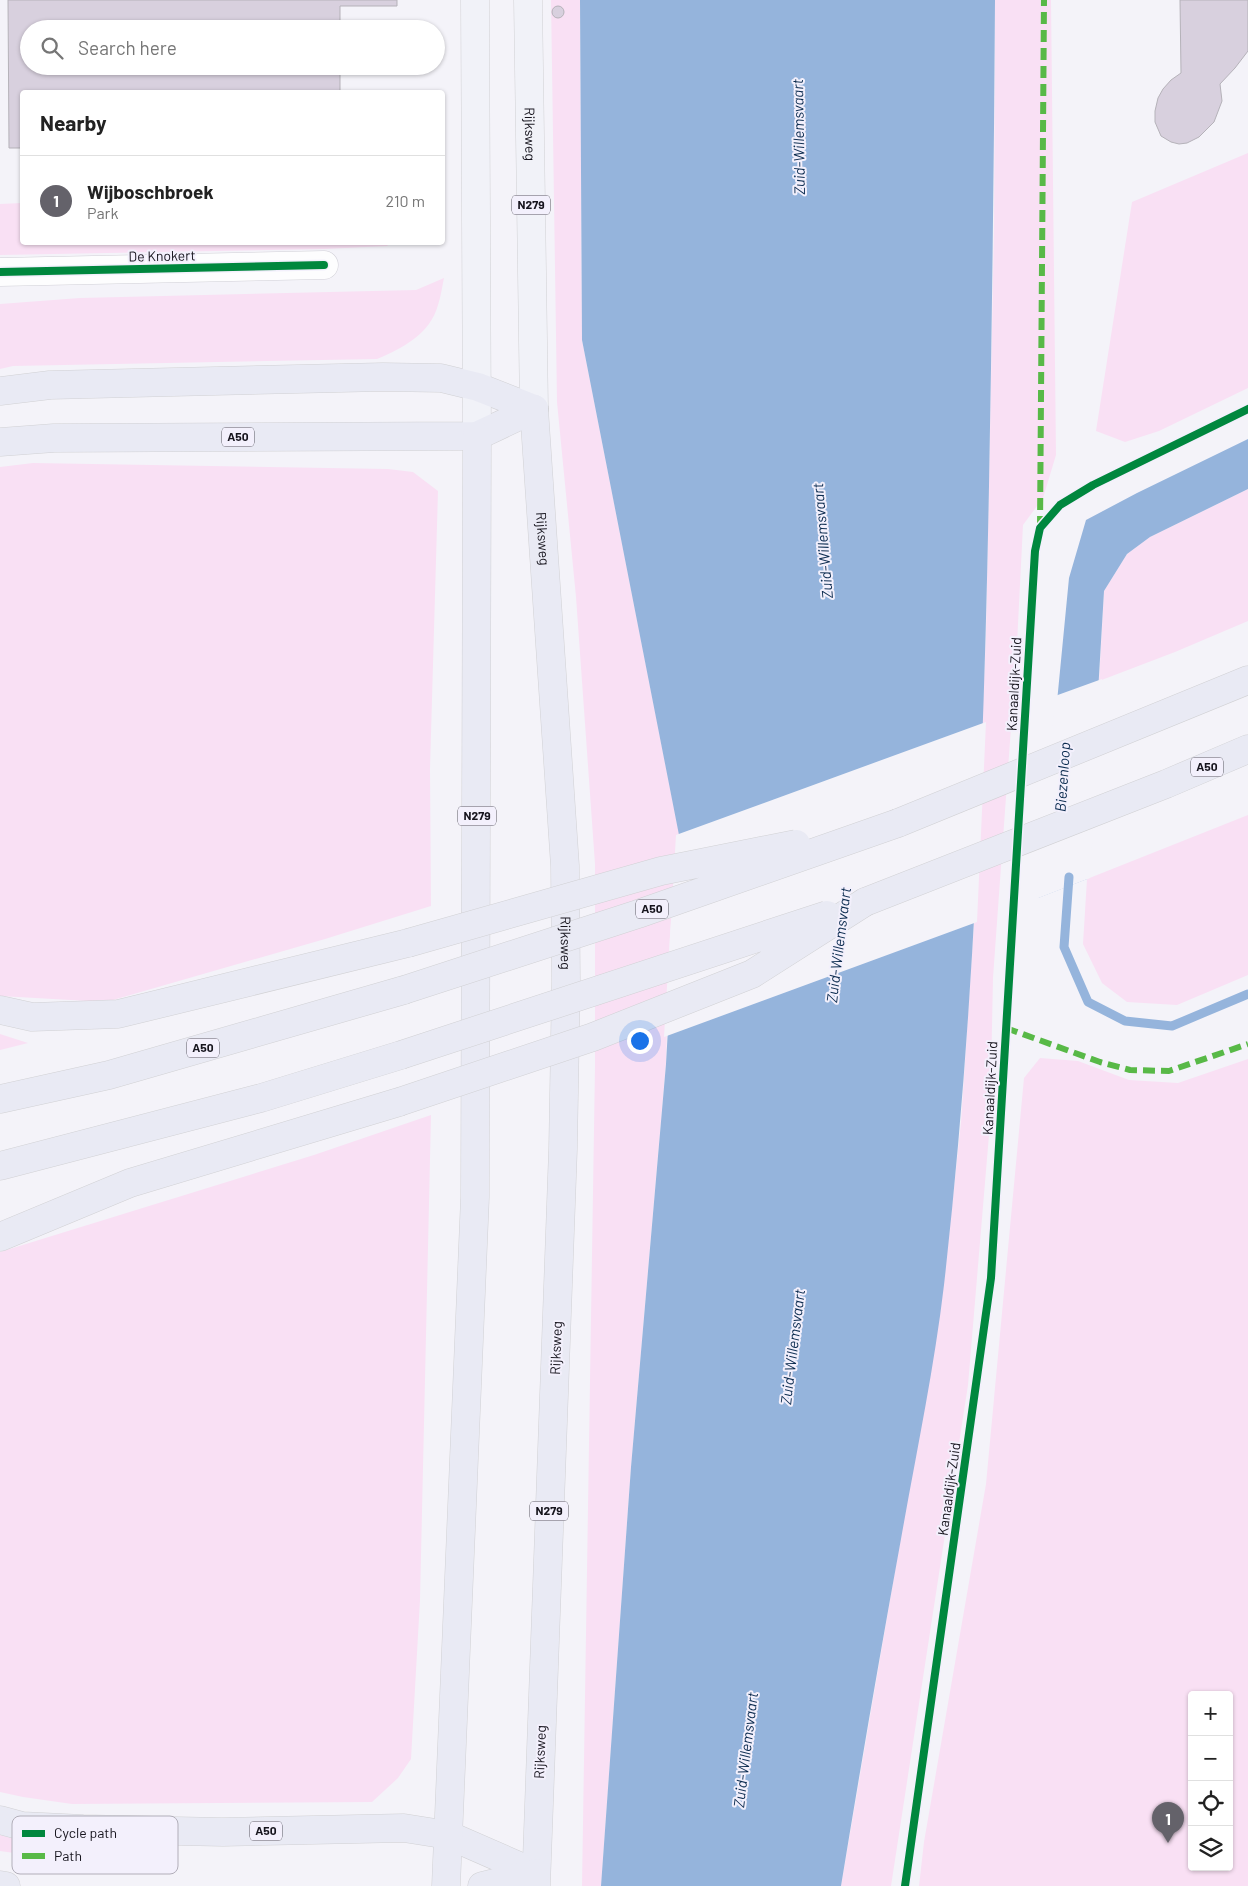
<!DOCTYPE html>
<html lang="en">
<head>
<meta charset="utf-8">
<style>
  body { margin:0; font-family:Barlow,sans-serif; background:#f6f6f6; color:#222 }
  .controls { position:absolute; right:15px; bottom:15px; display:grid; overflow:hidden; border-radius:5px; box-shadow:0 1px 4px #0004 }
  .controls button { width:45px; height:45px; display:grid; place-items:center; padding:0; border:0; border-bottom:1px solid #e0e0e0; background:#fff; color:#222; font:25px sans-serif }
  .you { position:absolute; left:639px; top:1040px; width:18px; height:18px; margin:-12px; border:4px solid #fff; border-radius:50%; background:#1a73e8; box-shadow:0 0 0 8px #1a73e833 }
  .badge { display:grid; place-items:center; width:32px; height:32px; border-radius:50%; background:#64626a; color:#fff; font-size:16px; font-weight:700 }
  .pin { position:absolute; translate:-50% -41px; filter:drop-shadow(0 1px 2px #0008) }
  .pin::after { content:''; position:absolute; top:26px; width:18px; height:15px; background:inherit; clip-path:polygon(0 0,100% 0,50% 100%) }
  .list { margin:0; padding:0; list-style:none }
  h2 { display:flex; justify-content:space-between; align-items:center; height:65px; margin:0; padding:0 20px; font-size:21px }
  h2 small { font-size:16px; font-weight:400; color:#767676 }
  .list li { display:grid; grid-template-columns:32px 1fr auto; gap:15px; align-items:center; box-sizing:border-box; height:90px; padding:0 20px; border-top:1px solid #e0e0e0 }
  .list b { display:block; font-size:19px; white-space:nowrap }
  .list p { margin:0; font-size:16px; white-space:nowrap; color:#767676 }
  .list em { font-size:16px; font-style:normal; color:#767676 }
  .icon { flex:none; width:28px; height:28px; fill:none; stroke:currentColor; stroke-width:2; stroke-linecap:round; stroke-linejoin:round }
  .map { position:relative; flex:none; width:1248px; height:1886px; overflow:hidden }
  .search { position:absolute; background:#fff; box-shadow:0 1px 4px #0004; left:20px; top:20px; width:425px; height:55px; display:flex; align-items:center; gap:12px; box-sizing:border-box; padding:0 18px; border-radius:28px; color:#767676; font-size:19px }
  .panel { position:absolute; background:#fff; box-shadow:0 1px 4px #0004; left:20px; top:90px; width:425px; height:155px; border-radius:5px }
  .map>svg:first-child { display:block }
</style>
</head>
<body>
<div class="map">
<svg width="1248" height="1886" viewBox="0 0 1248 1886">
  <rect width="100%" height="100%" fill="#f4f3f9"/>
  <path fill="#f9e0f4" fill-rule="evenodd" d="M551,0H580L582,340L679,834L670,935L666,1063L631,1467L601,1886H582L595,1066V864L576,597L557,402Z
    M995,0H1051L1056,455L1043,498L1023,525L1017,644L993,978L990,1123L968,1385L891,1886H841L943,1290L961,1122L974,923L986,632L994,230Z
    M1248,153V388L1159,431L1125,442L1096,431L1132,202Z
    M22,203V242L390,243L387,246L324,249L0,255V204Z
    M444,278C442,287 441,296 438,305C430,334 403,348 377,359L13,366L0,369V304L80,298L416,290Z
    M33,463L388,469L413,472L438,491L430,769L431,906L325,939L106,1002L0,996V467Z
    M1248,489V621L1175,652L1099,681L1104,591L1127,554L1150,537Z
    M1248,815V975L1177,1005L1127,1002L1102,983L1083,944L1087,879Z
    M0,1034L28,1043L0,1050Z
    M1040,1058L1078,1061L1129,1080L1178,1083L1248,1059V1886H919L924,1842L986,1484L1024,1078ZM1192,1695H1229V1867H1192Z
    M431,1115L420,1600L411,1759L398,1778L372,1802L72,1804L23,1797L0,1792V1252L314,1155Z
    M0,1835L15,1839L14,1853L0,1851Z"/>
  <path fill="#95b4dc" d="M580,0H995C994,162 992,324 989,486C984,753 974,1020 944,1285C934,1370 916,1454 901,1539C880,1654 860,1770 841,1886H601L631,1467L666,1064L679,835L582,340Z
    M1248,439V489L1150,537L1127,554L1104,591L1087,879L1038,898L1069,578L1086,520L1137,493Z"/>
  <path fill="#f4f3f9" d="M1102,679L1090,878L1036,899L1055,696Z
    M986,722L977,922L664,1037L676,835Z"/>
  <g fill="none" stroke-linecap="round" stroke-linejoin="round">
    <path stroke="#95b4dc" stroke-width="9" d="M1069,877L1064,947L1088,1002L1125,1021L1172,1026L1248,994"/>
  </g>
  <path fill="#d8d0de" stroke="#b5b2b9" d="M8,0H397V6H340V29H29V66H340V92H22V148H9Z
    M1180,0H1248V51L1235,68L1220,84L1222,101L1214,122L1199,137L1187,143L1179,144L1171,142L1161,136L1155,122V111L1158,98L1163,89L1171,80L1181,73Z
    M552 12a6 6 0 1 1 12 0a6 6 0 1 1-12 0Z"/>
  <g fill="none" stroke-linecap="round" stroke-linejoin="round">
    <g stroke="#d1d0d7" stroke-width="29">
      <path id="minor" d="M0,272L324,265"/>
    </g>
    <g stroke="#d1d1d4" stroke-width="29">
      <g id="major">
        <path d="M475,0L477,436"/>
        <path id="s1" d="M528,0L534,409"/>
      </g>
    </g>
    <g stroke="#d1d1d4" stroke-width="29">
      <g id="highway">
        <path d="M0,391L50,385L383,377L441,378L478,387L534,409"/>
        <path id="s2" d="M534,409L565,866L566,982L563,1149L536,1886"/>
        <path d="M0,442L54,438L477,436L534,409"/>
        <path d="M898,823L1248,680"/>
        <path d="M865,902L1166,784L1248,749"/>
        <path d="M0,1010L32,1017L118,1014L408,943"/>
        <path d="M0,1099L109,1075L404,990"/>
        <path d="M0,1166L261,1098L401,1055"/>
        <path d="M0,1237L130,1183L399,1102"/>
        <path d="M0,1820L22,1826L83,1829L223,1832L404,1828L448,1835L535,1873"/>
        <path d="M0,1885L6,1886"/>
        <path d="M446,1886L475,1197L477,436"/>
        <path d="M482,1886L535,1873"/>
      </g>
    </g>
    <use href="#minor" stroke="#fdfdfe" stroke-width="28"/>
    <use href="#major" stroke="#f1f2f8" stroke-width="28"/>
    <use href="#highway" stroke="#e9eaf4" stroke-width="28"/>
    <g stroke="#d1d1d4" stroke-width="29" stroke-linecap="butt">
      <path id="highway-bridge" d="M408,943L661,871L796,844
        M404,990L638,914L898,823
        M401,1055L827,915
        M399,1102L593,1037L752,974L865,902"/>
    </g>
    <use href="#highway-bridge" stroke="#e9eaf4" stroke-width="28"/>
    <path stroke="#58b947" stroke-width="6" stroke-dasharray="12 6" stroke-linecap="butt" d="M1040,528L1044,0
      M1006,1028L1100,1062L1130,1070L1169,1071L1248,1044"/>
    <g stroke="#f3f0fc" stroke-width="11">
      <path id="cycleway" d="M0,272L324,265
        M905,1886L991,1278L1035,551L1040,528L1060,505L1093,485L1248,409"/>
    </g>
    <use href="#cycleway" stroke="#00873e" stroke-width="8"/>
  </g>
  <g text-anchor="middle" stroke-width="4" stroke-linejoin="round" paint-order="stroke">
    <g fill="#f3f0fc" stroke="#585660" stroke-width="1">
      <rect x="512" y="195.5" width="38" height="19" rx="4"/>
      <rect x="222" y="427.5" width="32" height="19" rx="4"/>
      <rect x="1191" y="757.5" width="32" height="19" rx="4"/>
      <rect x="458" y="806.5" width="38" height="19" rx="4"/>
      <rect x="636" y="899.5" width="32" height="19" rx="4"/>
      <rect x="187" y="1038.5" width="32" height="19" rx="4"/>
      <rect x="530" y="1501.5" width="38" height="19" rx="4"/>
      <rect x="250" y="1821.5" width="32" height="19" rx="4"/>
    </g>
    <g font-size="12" font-weight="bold" fill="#16141d">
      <text x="531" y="209">N279</text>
      <text x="238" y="441">A50</text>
      <text x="1207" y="771">A50</text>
      <text x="477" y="820">N279</text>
      <text x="652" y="913">A50</text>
      <text x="203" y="1052">A50</text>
      <text x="549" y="1515">N279</text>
      <text x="266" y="1835">A50</text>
    </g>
    <g font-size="14" fill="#16141d" stroke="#f3f0fc">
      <text dy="5" stroke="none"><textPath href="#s1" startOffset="134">Rijksweg</textPath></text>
      <text transform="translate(162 256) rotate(-1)" y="5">De Knokert</text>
      <text dy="5" stroke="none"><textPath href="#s2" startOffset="130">Rijksweg</textPath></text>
      <text transform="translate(1014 684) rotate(-87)" y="5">Kanaaldijk-Zuid</text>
      <text dy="5" stroke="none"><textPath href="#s2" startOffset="535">Rijksweg</textPath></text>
      <text transform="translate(990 1088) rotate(-87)" y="5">Kanaaldijk-Zuid</text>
      <text transform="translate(556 1348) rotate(-88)" y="5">Rijksweg</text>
      <text transform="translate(949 1489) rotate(-82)" y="5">Kanaaldijk-Zuid</text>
      <text transform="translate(540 1752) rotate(-88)" y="5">Rijksweg</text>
    </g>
    <g font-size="15" font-style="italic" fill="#0c2c50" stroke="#f3f0fc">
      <text transform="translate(799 137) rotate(-91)" y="5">Zuid-Willemsvaart</text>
      <text transform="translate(823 541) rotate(-95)" y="5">Zuid-Willemsvaart</text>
      <text transform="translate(1063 777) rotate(-86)" y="5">Biezenloop</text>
      <text transform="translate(839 945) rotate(-83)" y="5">Zuid-Willemsvaart</text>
      <text transform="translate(793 1347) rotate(-83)" y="5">Zuid-Willemsvaart</text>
      <text transform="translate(746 1750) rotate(-83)" y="5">Zuid-Willemsvaart</text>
    </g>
  </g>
  <rect x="12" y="1816" width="166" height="58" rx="8" fill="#f3f0fc" stroke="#b1aeb9" stroke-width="1"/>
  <rect x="22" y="1830" width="23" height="7" fill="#00873e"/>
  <rect x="22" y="1853" width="23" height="6" fill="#58b947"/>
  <g font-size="14" fill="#16141d">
    <text x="54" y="1838">Cycle path</text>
    <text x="54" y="1861">Path</text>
  </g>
</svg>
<div class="controls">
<button>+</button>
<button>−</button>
<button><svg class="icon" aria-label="locate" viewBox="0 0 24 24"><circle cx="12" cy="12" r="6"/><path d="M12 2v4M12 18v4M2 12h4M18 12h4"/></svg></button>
<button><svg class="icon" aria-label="layers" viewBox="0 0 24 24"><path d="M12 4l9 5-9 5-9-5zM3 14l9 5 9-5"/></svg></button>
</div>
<div class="you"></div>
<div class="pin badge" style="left:1168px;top:1843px">1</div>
<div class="search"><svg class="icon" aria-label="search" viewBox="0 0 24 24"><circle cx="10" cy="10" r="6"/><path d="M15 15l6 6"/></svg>Search here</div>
<section class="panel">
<h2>Nearby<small></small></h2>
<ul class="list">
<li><span class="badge">1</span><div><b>Wijboschbroek</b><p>Park</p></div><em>210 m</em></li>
</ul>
</section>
</div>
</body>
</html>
